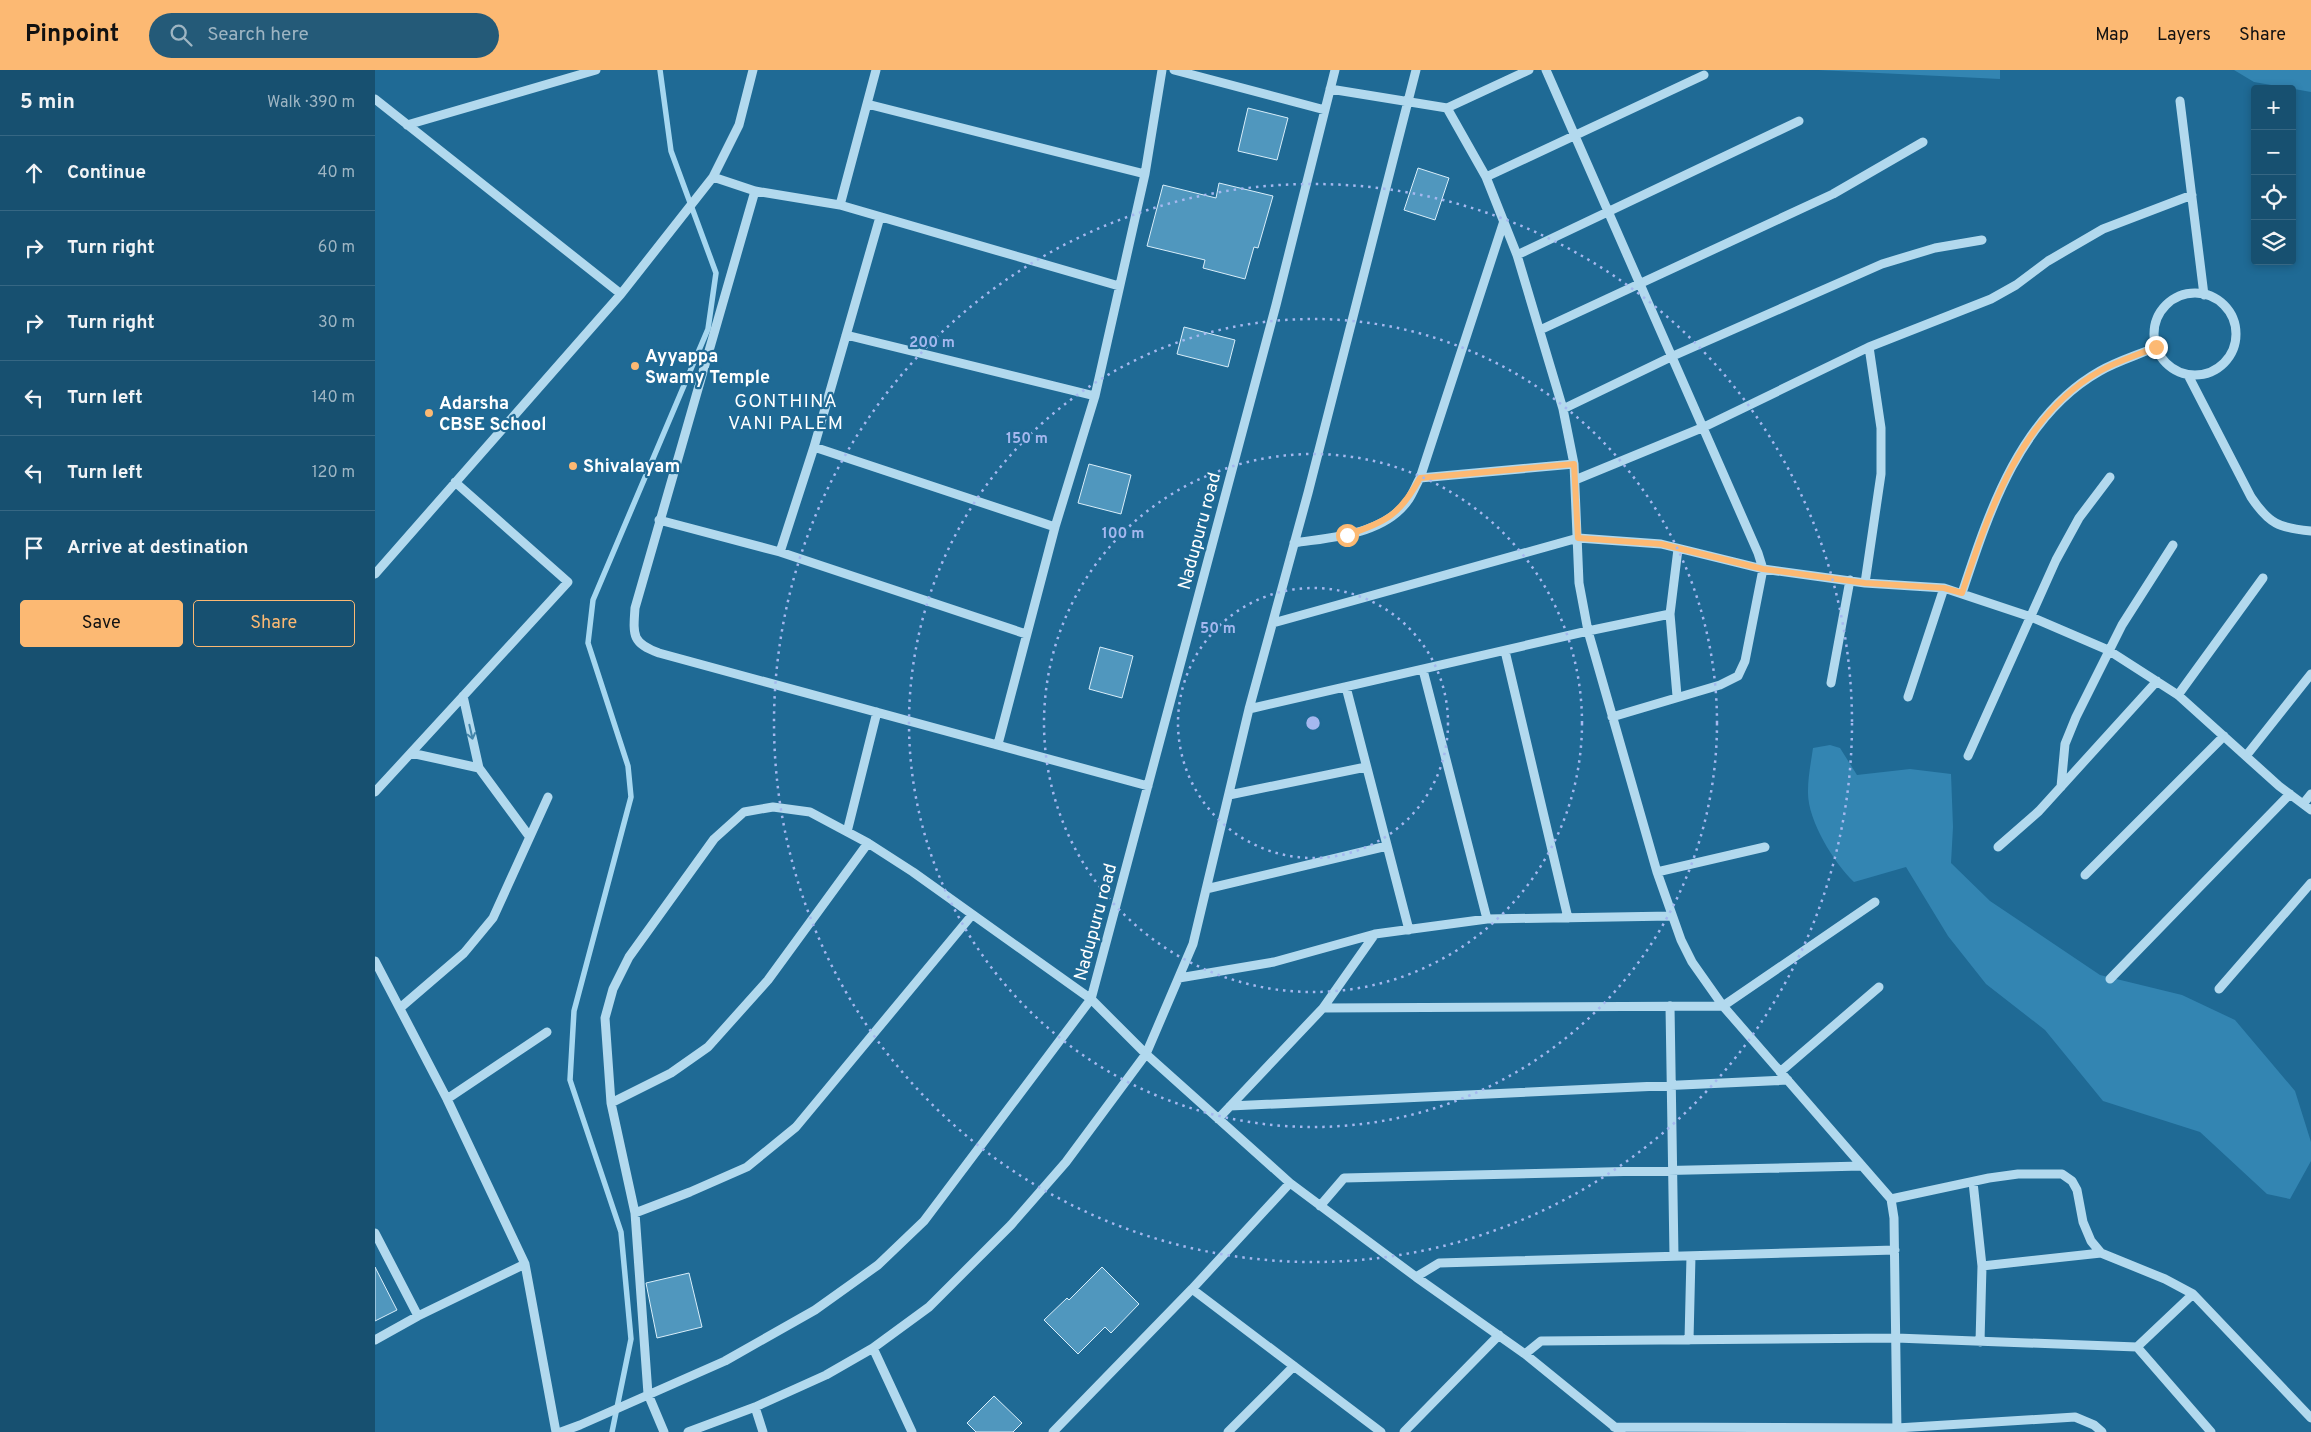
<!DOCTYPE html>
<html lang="en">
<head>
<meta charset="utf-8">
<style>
  body { margin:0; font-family:Overpass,sans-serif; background:#245a78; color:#f1f3f6 }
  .controls { position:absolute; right:15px; top:15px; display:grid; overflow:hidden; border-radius:5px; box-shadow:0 2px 8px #0003 }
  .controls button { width:45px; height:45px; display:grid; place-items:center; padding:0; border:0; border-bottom:1px solid #366783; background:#175070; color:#f1f3f6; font:25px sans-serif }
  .stop { position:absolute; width:15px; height:15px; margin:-11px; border:4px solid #fcb973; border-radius:50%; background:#fff }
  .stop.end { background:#fcb973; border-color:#fff; box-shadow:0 1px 5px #0008 }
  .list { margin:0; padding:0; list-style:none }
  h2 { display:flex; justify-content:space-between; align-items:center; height:65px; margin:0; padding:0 20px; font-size:21px }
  h2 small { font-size:16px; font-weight:400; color:#9eb5c3 }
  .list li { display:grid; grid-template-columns:32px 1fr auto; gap:15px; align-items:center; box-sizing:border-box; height:75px; padding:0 20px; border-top:1px solid #366783 }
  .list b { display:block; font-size:19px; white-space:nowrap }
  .list em { font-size:16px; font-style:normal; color:#9eb5c3 }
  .actions { display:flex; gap:10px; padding:15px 20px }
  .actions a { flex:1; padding:11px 0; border:1px solid #fcb973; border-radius:5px; text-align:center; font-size:18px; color:#fcb973 }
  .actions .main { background:#fcb973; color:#111 }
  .icon { flex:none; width:28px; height:28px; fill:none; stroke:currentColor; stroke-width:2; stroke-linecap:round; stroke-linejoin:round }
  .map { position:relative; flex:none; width:1936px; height:1362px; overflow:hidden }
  header { display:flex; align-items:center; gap:30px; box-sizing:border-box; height:70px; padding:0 25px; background:#fcb973; color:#111 }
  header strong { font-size:24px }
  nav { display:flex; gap:28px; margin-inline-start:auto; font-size:18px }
  .search { width:350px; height:45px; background:#245a78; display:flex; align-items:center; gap:12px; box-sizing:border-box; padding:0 18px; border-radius:28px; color:#9eb5c3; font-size:19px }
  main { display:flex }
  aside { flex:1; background:#175070 }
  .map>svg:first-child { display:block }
</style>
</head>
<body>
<header>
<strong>Pinpoint</strong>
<div class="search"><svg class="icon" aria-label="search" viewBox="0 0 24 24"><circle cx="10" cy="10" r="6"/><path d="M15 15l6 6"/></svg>Search here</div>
<nav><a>Map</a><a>Layers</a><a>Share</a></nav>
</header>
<main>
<aside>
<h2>5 min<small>Walk · 390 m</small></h2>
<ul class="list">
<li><svg class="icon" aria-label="ahead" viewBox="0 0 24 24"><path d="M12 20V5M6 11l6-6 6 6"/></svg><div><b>Continue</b></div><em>40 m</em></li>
<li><svg class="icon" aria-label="right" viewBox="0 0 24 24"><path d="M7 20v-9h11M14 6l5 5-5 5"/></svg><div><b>Turn right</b></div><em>60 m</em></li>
<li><svg class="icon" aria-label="right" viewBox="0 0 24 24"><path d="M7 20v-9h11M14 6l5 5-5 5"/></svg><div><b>Turn right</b></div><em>30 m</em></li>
<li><svg class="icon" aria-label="left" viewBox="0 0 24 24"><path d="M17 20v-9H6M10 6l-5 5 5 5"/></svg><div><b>Turn left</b></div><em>140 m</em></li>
<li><svg class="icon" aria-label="left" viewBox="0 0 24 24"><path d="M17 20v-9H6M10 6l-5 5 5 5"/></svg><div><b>Turn left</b></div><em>120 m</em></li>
<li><svg class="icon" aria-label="arrive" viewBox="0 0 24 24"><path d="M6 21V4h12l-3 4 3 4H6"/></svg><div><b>Arrive at destination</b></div></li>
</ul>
<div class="actions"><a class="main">Save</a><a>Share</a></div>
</aside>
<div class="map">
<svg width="1936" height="1362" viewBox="0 0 1936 1362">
  <rect width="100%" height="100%" fill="#1f6a95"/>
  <path fill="#3385b2" d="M1443,0H1625V9Z
    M1859,0H1936V22L1879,12Z
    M1455,675L1465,678L1482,705L1535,699L1576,704L1578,757L1576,793L1615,831L1725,905L1807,925L1860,950L1920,1021L1936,1072V1091L1915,1129L1892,1124L1825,1062L1728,1031L1670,960L1611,914L1573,866L1531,797L1479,812C1459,793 1432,750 1433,721C1433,707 1436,692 1438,678Z"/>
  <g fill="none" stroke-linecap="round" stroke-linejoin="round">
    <path stroke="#a6d7f0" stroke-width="5.5" d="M237,1362L256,1269L246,1162L195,1010L199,941L256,727L253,696L213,573L218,530L333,259L341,203L296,81L285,0"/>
  </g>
  <path fill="#5097be" stroke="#d9eefa" d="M873,38L913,48L902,90L863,81Z
    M1043,98L1074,108L1060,150L1029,140Z
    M844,113L898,126L883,178L879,177L870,209L828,198L830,190L772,176L788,115L841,128Z
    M809,257L860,270L853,297L802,284Z
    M714,394L756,405L746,444L703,433Z
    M725,577L758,586L747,628L714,619Z
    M0,1197L22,1240L0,1251Z
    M727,1197L764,1234L736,1263L730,1257L703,1284L669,1250L692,1228L694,1230Z
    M314,1203L327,1257L282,1268L271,1213Z
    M619,1326L647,1353L638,1362H601L592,1353Z"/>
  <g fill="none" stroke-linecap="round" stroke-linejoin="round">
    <path stroke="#b2d9ee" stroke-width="9" d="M799,0L950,40
      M1171,0L1383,483L1388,499L1370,591L1363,606L1345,615L1237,647
      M955,19L1072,38L1111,107L1142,185L1188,339L1199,394L1204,513L1213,561L1282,802L1306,870L1317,892L1348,936L1516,1129L1519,1148L1522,1362
      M0,29L246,224L0,504
      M1805,31L1829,225
      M492,34L770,104
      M1072,38L1154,0
      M32,55L221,0
      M338,107L380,121L465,135L744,216
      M1111,107L1329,5
      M380,121L260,538C258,566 257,573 284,583L773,716
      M465,135L501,0
      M1142,185L1424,51
      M1779 264a41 41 0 1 1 82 0a41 41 0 1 1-82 0Z
      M246,224L338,107L364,55L378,0
      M1165,260L1458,124L1548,72
      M471,265L720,326
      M1813,305L1876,427C1894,454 1904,458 1936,461
      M1188,339L1298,286L1507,194L1560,178L1607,170
      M439,377L505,147
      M1045,408L1199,394
      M1200,410L1329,357L1494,277L1616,229L1641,215L1673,191L1728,159L1817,125
      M284,450L405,482L439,377L680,457
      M919,473C957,467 1010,465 1034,429C1038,423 1041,415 1045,408L1129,151
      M405,482L651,564
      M1490,513L1506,404V358L1494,277
      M1587,523C1614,442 1645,346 1725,301C1742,291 1763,285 1781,277
      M898,553L1203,468L1286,474L1388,499L1490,513L1569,518L1656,547L1733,580L1803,625L1904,716L1936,740
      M1130,581L1193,848
      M1048,600L1112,849
      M1456,613L1475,510
      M971,617L1034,860
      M1803,625L1888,508
      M88,626L104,698L154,766
      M1302,626L1295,544L1303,479
      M1533,627L1569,518
      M874,639L1213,561L1295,544
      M623,674L680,457L720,326L770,104L787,0
      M36,683L104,698
      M1593,686L1681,490L1704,448L1735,407
      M1871,686L1936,604
      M1686,717L1690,674L1701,647L1747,555L1798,475
      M0,722L193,512L80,412
      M854,725L991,697
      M1928,734L1936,724
      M472,762L502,642
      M1623,777L1664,741L1782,611
      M1282,802L1390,777
      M1710,805L1849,666
      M831,819L1012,776
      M0,891L72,1029L150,1194L181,1362
      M804,908L899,892L1000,864L1112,849L1297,846
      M1735,909L1915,724
      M1844,919L1936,813
      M1295,936L1299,1186
      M25,938L89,883L118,848L173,727
      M948,938L1348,936L1500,832
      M1405,1002L1504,917
      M72,1029L172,962
      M236,1033L296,1003L333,977L393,910L493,773
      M855,1036L1413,1010
      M843,1049L948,938L1000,864
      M1598,1112L1607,1196
      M1516,1129L1614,1108L1643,1104H1687L1697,1111L1702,1120L1708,1152L1716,1171L1726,1183L1790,1209L1818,1224L1936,1348
      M945,1136L969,1108L1487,1096
      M260,1143L315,1122L372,1097L421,1057L597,845
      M0,1163L43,1246
      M1041,1207L1064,1193L1520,1180
      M817,1219L1006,1362
      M0,1270L43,1246L150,1194
      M1314,1270L1316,1186
      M1605,1272L1607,1196L1726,1183
      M1762,1277L1818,1224
      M498,1278L537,1362
      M1150,1284L1166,1271L1521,1268L1762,1277L1836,1362
      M380,1337L388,1362
      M1239,1357L1522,1358L1700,1347L1719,1355L1727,1362
      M186,1362L205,1355L350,1291L440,1240L503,1195L549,1151L716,929L901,235L960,0
      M289,1362L273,1324L260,1143L236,1033L230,948L238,919L254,887L339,769L369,742L398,737L435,742L493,773L538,802L716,929L771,984L915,1113L1041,1207L1150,1284L1246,1362
      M313,1362L380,1337L451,1305L498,1278L554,1237L636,1155L691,1092L771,984L818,874L874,639L933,423L1041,0
      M678,1362L817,1219L915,1113
      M853,1362L919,1296
      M1029,1362L1124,1265"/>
  </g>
  <defs><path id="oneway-shaft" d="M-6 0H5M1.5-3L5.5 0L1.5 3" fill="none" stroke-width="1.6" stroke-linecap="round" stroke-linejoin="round" transform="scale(1.25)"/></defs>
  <use stroke="#4486ab" href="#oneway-shaft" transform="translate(96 662) rotate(77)"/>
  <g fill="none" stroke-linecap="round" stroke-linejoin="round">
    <path stroke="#fcb973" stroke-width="6" d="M972,465C1011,452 1025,445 1045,408L1199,394L1203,468L1286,474L1388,499L1490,513L1569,518L1587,523C1614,442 1645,346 1725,301C1742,291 1763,285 1781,277"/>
  </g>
  <g fill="none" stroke="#a5b8ef" stroke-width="2.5" stroke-dasharray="2.5 5">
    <circle cx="938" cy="653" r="135"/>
    <circle cx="938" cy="653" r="269"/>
    <circle cx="938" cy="653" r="404"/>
    <circle cx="938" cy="653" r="539"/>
  </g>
  <g fill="#fcb973" stroke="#1f6a95" stroke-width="2">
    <circle cx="260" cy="296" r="5"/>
    <circle cx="54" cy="343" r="5"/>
    <circle cx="198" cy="396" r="5"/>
  </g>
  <g text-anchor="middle" stroke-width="4.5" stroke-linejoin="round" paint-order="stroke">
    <g font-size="18" font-weight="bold" fill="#fff" stroke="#1f6a95" text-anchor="start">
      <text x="270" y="292">Ayyappa<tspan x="270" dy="21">Swamy Temple</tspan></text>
      <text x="64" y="339">Adarsha<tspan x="64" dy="21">CBSE School</tspan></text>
      <text x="208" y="402">Shivalayam</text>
    </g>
    <g font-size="18" fill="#fff" stroke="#1f6a95">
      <text transform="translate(824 461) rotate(-75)" y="6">Nadupuru road</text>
      <text transform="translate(720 852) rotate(-75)" y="6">Nadupuru road</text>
    </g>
    <g font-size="19" letter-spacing="1" fill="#fff" stroke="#1f6a95">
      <text x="411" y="337">GONTHINA<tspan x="411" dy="22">VANI PALEM</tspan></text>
    </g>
  </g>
  <circle cx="938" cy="653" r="8" fill="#a5b8ef" stroke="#1f6a95" stroke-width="2.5"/>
  <g font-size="15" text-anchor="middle" font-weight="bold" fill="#a5b8ef" stroke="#1f6a95" stroke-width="4.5" stroke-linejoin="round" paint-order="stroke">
    <text x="557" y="277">200 m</text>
    <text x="652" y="373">150 m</text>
    <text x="748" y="468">100 m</text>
    <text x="843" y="563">50 m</text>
  </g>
</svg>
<div class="controls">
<button>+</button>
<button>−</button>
<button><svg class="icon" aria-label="locate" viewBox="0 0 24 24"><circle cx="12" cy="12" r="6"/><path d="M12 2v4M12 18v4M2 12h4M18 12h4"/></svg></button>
<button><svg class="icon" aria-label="layers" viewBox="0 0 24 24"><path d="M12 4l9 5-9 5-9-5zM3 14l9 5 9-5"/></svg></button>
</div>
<div class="stop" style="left:972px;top:465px"></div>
<div class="stop end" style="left:1781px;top:277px"></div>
</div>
</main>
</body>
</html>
